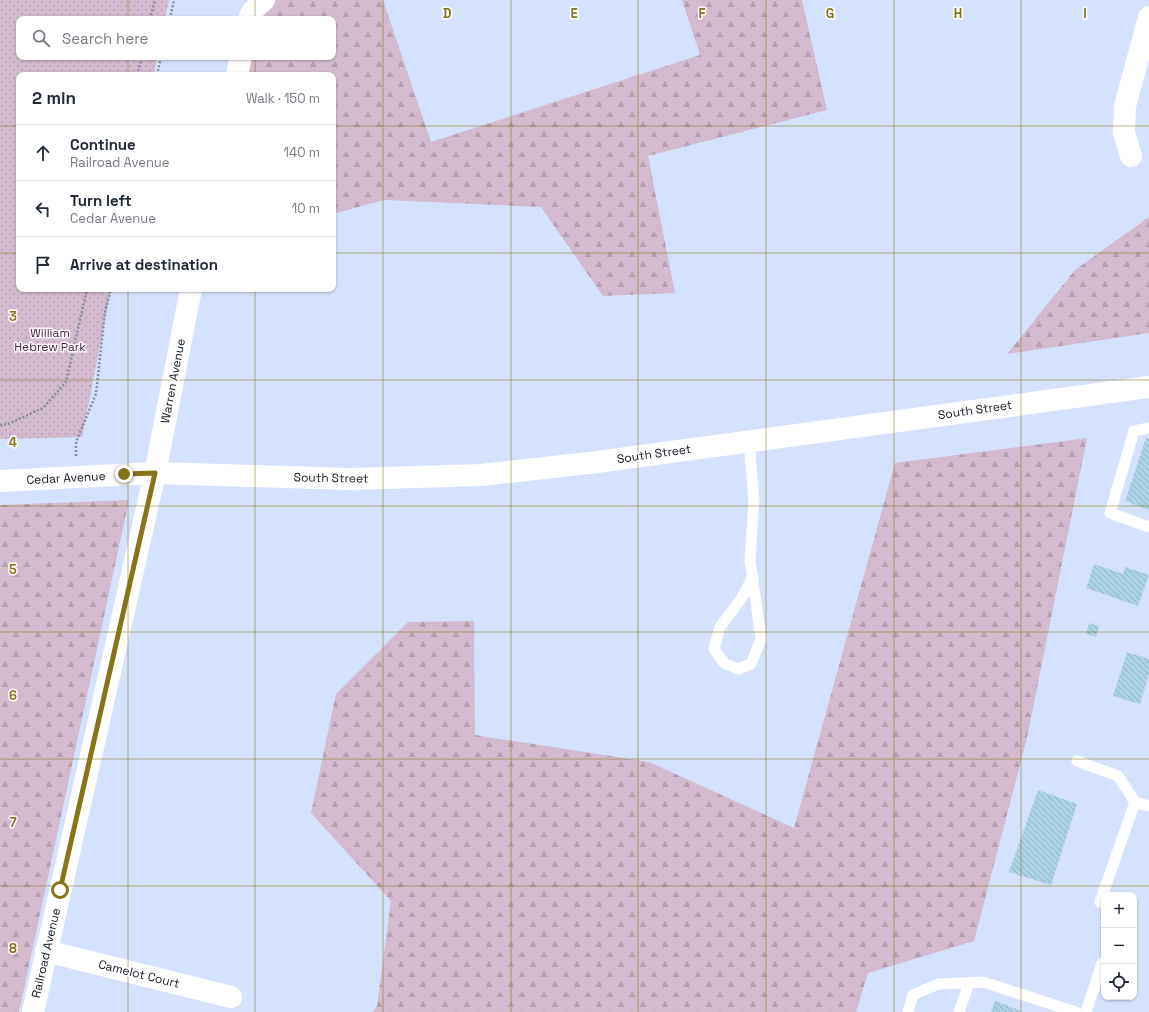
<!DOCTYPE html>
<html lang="en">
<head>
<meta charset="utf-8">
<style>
  body { margin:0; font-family:"Space Grotesk",sans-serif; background:#f2f2f3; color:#1f2937 }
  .controls { position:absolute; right:12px; bottom:12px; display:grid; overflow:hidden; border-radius:8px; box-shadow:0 1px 3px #0004 }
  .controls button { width:36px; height:36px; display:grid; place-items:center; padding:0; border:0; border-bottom:1px solid #e0e1e3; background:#fff; color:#1f2937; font:20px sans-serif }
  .stop { position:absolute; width:12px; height:12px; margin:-9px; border:3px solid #867417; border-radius:50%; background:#fff }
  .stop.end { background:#867417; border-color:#fff; box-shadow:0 1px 4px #0008 }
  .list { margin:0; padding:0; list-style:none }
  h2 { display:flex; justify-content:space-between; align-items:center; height:52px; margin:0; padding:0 16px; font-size:17px }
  h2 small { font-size:13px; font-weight:400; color:#747a83 }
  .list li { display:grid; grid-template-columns:26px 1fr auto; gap:12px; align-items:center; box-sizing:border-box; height:56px; padding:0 16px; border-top:1px solid #e0e1e3 }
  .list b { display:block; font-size:15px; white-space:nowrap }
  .list p { margin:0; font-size:13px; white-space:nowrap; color:#747a83 }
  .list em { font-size:13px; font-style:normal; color:#747a83 }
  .icon { flex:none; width:22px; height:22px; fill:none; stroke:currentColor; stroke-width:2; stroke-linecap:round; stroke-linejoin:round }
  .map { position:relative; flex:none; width:1149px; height:1012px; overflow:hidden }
  .search { position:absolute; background:#fff; box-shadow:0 1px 3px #0004; left:16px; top:16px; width:320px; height:44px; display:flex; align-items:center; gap:10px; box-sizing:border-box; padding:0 14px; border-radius:8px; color:#747a83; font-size:15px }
  .panel { position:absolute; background:#fff; box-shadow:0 1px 3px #0004; left:16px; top:72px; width:320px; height:220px; border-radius:8px }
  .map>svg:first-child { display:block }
</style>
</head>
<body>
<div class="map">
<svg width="1149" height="1012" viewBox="0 0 1149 1012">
  <defs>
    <pattern id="forest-firs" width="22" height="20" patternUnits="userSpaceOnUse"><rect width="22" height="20" fill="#d3bace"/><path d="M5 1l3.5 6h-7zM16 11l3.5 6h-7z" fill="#b49fb1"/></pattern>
    <pattern id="park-dots" width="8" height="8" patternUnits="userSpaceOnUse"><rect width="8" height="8" fill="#d3bace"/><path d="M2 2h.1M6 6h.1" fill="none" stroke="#b49fb1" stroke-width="1.8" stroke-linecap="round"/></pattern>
    <pattern id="building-back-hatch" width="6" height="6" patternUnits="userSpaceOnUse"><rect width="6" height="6" fill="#acd2e7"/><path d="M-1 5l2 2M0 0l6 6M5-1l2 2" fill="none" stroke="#93b4c6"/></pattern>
  </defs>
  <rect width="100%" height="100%" fill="#d5e2fe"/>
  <path fill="url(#forest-firs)" d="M246,0H383L431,142L700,55L682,0H802L827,110L648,156L675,293L603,296L541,207L384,200L333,214V75H230L233,57H333V19H242Z
    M1149,217V333L1007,354L1075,270Z
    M1087,438L1027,738L974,941L868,973L856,1012H373L377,1006L391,901L311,813L336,694L408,622L474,621L475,735L649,762L794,828L895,463Z
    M129,500L19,1012H0V505Z"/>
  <path fill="url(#park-dots)" d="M0,0H169L165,19H19V57H157L154,75H19V289H111L82,437L0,439Z"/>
  <path fill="url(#building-back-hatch)" d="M1146,438L1149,439V510L1125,501Z
    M1094,564L1123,574L1125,567L1149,575L1138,606L1086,588Z
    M1089,623L1099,626L1096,637L1086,634Z
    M1127,652L1149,659V674L1140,704L1113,696Z
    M1038,790L1077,804L1051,885L1009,872Z
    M995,1001L1024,1012H991Z"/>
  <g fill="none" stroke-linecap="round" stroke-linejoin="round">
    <path stroke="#838da1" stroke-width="2.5" stroke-dasharray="2 2" stroke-linecap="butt" d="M150,19L155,0
      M170,19L174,0
      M137,75L142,57
      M157,75L161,57
      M0,425L8,424L43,408L66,382L87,289
      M76,456V442L96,394L105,312L111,289"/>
    <path stroke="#fff" stroke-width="11" d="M749,441L754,500L750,560L761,639L751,664L738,669L724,663L714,649L720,627L741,599L753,577
      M1149,527L1110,513L1134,431L1149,428
      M1077,761L1118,776L1135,802L1149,806
      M1100,902L1135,802
      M908,1012L913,995L938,984L983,982L1076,1012
      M959,1012L969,983
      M1086,1012L1102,963"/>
    <path stroke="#fff" stroke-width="22" d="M249,19C251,12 258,4 264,0
      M237,75L241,57
      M1131,156L1124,133L1125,106L1149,17
      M46,951L231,997
      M33,1012L155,473L191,289"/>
    <path stroke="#fff" stroke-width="22" d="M0,481L155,473L349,479L482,475L597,462L1149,387"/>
  </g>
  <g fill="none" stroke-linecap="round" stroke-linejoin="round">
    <path stroke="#867417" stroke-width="5" d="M60,890L155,473L124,474"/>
  </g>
  <path fill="none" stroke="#867417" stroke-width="1" stroke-opacity="0.55" d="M128,0V19M255,0V19M383,0V1012M511,0V1012M638,0V1012M766,0V1012M894,0V1012M1021,0V1012M128,57V75M255,57V75M0,126H19M333,126H1149M0,253H19M333,253H1149M128,289V1012M255,289V1012M0,380H1149M0,506H1149M0,632H1149M0,759H1149M0,886H1149"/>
  <g text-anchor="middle" stroke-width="3" stroke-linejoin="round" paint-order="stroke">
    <g font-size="12" fill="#451e40" stroke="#fff">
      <text x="50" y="337">William<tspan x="50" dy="14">Hebrew Park</tspan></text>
    </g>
    <g font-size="12" fill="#121823" stroke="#fff">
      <text transform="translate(173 381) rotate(-79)" y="4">Warren Avenue</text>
      <text transform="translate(975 410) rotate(-8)" y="4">South Street</text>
      <text transform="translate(654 454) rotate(-8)" y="4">South Street</text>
      <text transform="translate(66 478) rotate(-3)" y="4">Cedar Avenue</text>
      <text transform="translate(331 478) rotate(1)" y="4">South Street</text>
      <text transform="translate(46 953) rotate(-77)" y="4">Railroad Avenue</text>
      <text transform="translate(139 974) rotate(14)" y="4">Camelot Court</text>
    </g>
  </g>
  <g font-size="13" text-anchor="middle" font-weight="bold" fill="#867417" stroke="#fff" stroke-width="3" stroke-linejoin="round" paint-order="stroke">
    <text x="447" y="18">D</text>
    <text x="574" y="18">E</text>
    <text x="702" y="18">F</text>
    <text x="830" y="18">G</text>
    <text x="958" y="18">H</text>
    <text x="1085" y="18">I</text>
    <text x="13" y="321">3</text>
    <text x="13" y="447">4</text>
    <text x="13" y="574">5</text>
    <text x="13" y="700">6</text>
    <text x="13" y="827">7</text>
    <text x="13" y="953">8</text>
  </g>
</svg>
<div class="controls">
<button>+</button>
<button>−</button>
<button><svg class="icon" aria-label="locate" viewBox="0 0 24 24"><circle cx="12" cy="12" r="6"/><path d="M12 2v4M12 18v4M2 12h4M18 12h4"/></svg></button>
</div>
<div class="stop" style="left:60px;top:890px"></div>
<div class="stop end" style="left:124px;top:474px"></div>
<div class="search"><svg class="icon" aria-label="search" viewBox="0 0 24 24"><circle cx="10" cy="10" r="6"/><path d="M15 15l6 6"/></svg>Search here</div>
<section class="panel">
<h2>2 min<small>Walk · 150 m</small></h2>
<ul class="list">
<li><svg class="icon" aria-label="ahead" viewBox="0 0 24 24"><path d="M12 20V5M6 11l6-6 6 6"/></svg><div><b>Continue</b><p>Railroad Avenue</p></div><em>140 m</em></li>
<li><svg class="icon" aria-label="left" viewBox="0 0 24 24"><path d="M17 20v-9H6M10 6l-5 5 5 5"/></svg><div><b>Turn left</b><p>Cedar Avenue</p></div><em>10 m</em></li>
<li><svg class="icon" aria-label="arrive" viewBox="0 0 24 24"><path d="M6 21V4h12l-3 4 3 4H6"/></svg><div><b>Arrive at destination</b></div></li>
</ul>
</section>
</div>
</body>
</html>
